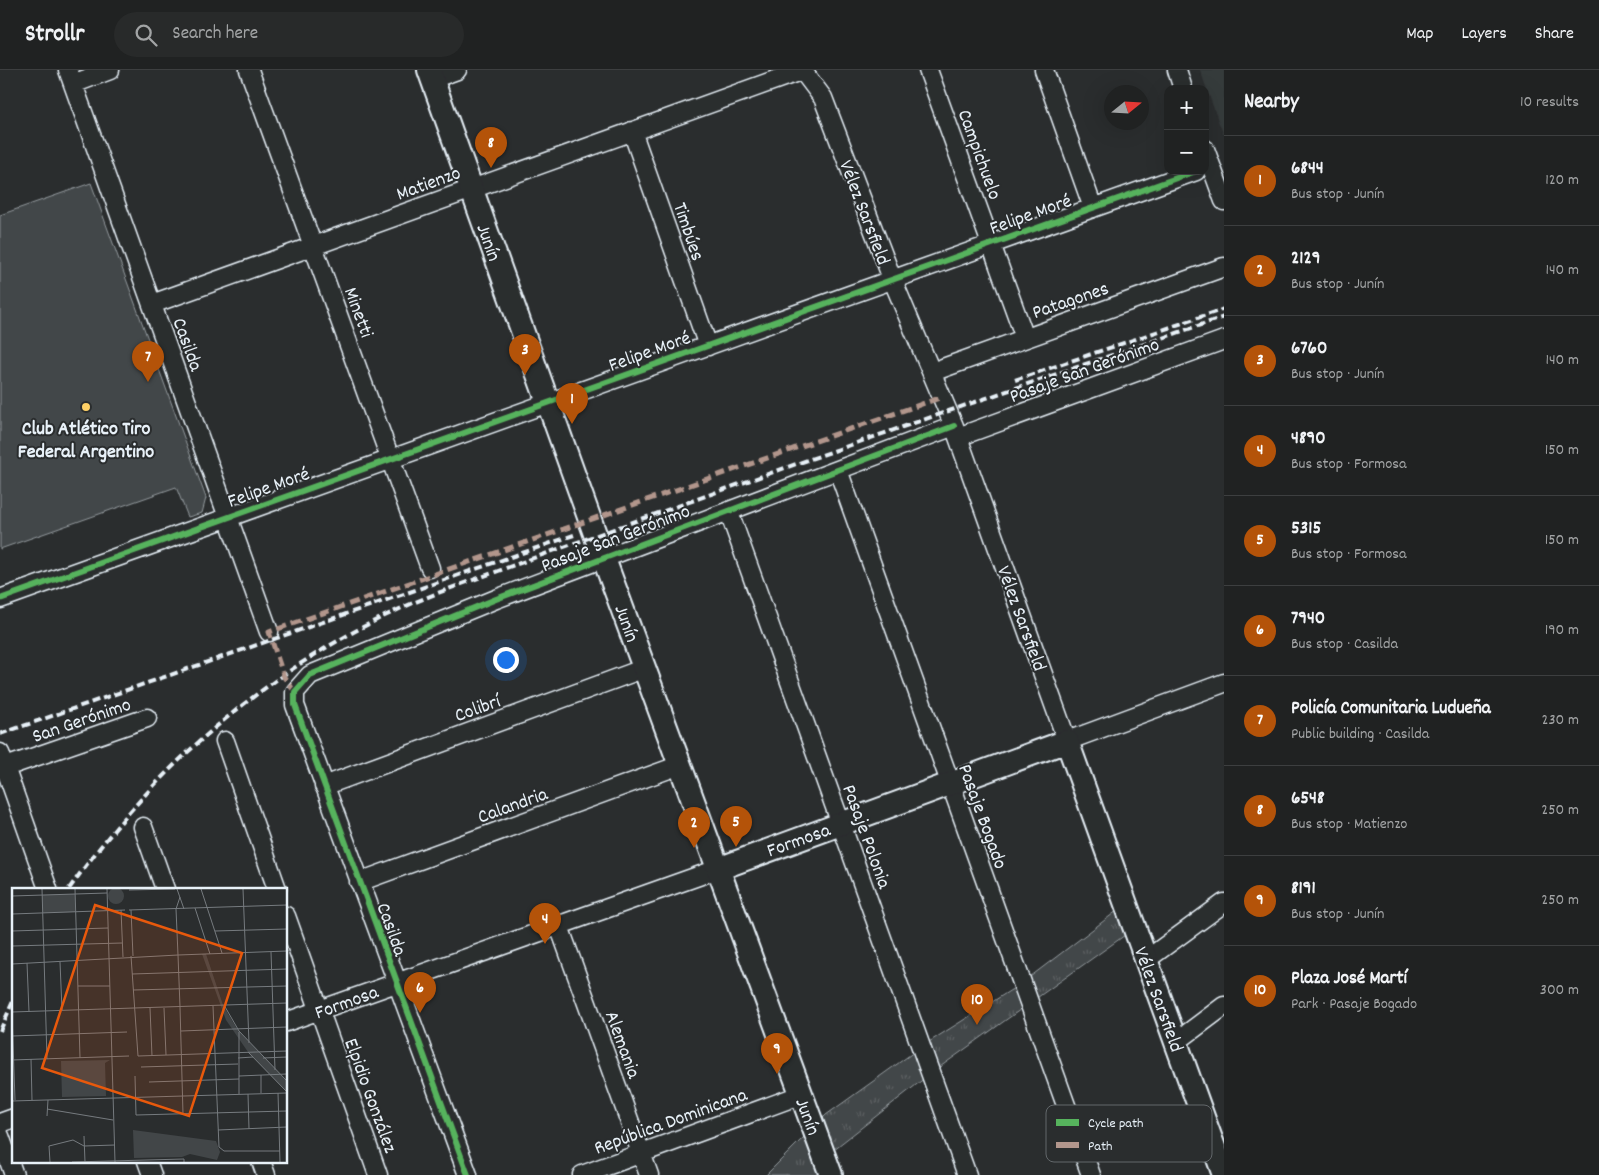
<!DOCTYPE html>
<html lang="en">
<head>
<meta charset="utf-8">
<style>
  body { margin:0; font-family:Dekko,sans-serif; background:#282a2a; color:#f1f3f6 }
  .controls { position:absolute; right:15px; top:15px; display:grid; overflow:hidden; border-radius:10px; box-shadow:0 5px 20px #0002 }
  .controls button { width:45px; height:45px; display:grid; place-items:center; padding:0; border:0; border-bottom:1px solid #3d3f40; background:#202222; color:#f1f3f6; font:25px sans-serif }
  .compass { position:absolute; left:1104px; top:15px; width:45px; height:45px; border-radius:50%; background:#202222; box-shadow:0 5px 20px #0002; rotate:72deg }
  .you { position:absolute; left:505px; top:589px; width:18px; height:18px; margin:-12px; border:4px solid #fff; border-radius:50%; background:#1a73e8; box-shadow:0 0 0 8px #1a73e833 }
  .badge { display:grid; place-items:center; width:32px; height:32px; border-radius:50%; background:#b45309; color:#fff; font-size:16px; font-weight:700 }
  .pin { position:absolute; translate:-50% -41px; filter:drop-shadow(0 1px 2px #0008) }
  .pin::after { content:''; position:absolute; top:26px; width:18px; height:15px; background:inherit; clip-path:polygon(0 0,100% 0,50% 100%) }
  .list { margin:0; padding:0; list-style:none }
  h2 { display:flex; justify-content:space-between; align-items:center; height:65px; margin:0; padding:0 20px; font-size:21px }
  h2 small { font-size:16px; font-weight:400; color:#a2a4a5 }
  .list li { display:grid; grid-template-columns:32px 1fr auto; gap:15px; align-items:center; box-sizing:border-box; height:90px; padding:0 20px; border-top:1px solid #3d3f40 }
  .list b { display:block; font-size:19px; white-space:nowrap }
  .list p { margin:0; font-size:16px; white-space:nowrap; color:#a2a4a5 }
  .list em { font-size:16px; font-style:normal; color:#a2a4a5 }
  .icon { flex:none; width:28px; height:28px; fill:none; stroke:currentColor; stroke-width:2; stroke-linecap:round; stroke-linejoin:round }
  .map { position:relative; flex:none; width:1224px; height:1105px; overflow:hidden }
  header { display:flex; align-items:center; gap:30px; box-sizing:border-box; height:70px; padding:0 25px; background:#202222; border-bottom:1px solid #3d3f40 }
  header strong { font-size:24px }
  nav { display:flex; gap:28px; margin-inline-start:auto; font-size:18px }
  .search { width:350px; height:45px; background:#282a2a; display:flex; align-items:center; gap:12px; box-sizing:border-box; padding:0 18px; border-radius:28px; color:#a2a4a5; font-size:19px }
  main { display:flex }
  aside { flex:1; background:#202222 }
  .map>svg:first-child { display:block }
</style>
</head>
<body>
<header>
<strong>Strollr</strong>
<div class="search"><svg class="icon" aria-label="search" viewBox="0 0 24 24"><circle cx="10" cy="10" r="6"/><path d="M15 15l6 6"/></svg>Search here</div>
<nav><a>Map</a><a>Layers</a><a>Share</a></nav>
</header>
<main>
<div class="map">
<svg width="1224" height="1105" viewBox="0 0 1224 1105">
  <defs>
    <pattern id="park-tufts" width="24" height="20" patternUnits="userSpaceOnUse" patternTransform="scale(1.25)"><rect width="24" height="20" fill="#424648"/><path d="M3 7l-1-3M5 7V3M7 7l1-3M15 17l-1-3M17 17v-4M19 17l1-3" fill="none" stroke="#5d6163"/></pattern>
  </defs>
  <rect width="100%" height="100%" fill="#2a2d2e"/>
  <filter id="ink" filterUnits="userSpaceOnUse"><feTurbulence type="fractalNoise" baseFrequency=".02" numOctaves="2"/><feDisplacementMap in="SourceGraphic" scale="10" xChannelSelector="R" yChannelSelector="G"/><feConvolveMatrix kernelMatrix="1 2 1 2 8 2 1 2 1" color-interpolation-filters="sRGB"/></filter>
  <g filter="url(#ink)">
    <path fill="#363a3b" d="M1200,0H1224V65L1219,53Z"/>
    <path fill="url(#park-tufts)" stroke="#959ca0" d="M1126,834L1135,858L930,1004L824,1087L822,1105H766L826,1045L921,977L1022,913Z"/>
    <path fill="#424648" stroke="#959ca0" d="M91,113L206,428L202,443L188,447L176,417L0,479V145Z"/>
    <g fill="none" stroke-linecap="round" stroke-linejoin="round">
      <g stroke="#e8f1f8" stroke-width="21">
        <path id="minor" d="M68,0L269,562
          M249,0L430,498
          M802,0L823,28L893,211L954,356L1067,671L1224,613
          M928,0L1025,268
          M1044,0L1093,138
          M1177,0L1183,19
          M432,9L457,0
          M73,14L110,0
          M632,61L708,276
          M1205,79L1224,131
          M152,234L803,0
          M932,302L1224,197
          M958,367L1224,270
          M838,400L1091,1105
          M729,442L967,1105
          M0,529L1196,101
          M225,671L277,819
          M0,683L48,819
          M0,699L147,648
          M324,716L645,598
          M143,757L165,819
          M359,812L680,695
          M286,846L378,1105
          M559,856L649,1105
          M1146,890L1224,833
          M286,952L718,799
          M1176,972L1224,936
          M0,1053L14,1048
          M0,1066L14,1105
          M147,1091L152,1105
          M261,1091L266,1105
          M468,1105L295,635V622L310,605L496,529L954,356
          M582,1105L800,1025"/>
      </g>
      <g stroke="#e8f1f8" stroke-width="26">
        <path id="major" d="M429,0L604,489L831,1105
          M718,799L1067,671L1224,1105"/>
      </g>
      <use href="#minor" stroke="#2a2d2e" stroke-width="18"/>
      <use href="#major" stroke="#2a2d2e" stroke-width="22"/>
      <path stroke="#e8f1f8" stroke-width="4" stroke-dasharray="8 4" stroke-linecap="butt" d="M1015,310L1224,239
        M0,664L574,465
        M69,819C151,702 262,604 391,543C433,523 477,509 520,493C591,467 661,442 731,417C895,359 1059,303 1224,247
        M0,961L14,929"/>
      <path stroke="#b2968c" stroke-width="5" stroke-dasharray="10 5" stroke-linecap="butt" d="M295,622L284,607L269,562L942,327"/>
      <g stroke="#2a2d2e" stroke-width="9">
        <path id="cycleway" d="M0,529L1196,101
          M468,1105L295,635V622L310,605L496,529L954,356"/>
      </g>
      <use href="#cycleway" stroke="#56b35d" stroke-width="6"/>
    </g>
  </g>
  <circle fill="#ffd166" stroke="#2a2d2e" stroke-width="2" cx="86" cy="337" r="5"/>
  <g text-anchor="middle" stroke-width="4" stroke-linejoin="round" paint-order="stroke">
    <g font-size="20" fill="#e8f1f8" stroke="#2a2d2e">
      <text transform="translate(981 84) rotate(70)" y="7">Campichuelo</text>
      <text transform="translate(428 112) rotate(-20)" y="7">Matienzo</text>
      <text transform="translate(866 142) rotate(69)" y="7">Vélez Sarsfield</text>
      <text transform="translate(1030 143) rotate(-20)" y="7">Felipe Moré</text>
      <text transform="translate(690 161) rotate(71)" y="7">Timbúes</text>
      <text transform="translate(490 172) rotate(70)" y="7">Junín</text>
      <text transform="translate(1070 229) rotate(-19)" y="7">Patagones</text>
      <text transform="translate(360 242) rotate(70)" y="7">Minetti</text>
      <text transform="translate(189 274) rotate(70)" y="7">Casilda</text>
      <text transform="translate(649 280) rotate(-20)" y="7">Felipe Moré</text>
      <text transform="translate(1084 299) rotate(-20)" y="7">Pasaje San Gerónimo</text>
      <text transform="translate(268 416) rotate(-20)" y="7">Felipe Moré</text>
      <text transform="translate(615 467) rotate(-21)" y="7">Pasaje San Gerónimo</text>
      <text transform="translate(1023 548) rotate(70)" y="7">Vélez Sarsfield</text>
      <text transform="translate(628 553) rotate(70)" y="7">Junín</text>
      <text transform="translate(477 637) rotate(-20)" y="7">Colibrí</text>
      <text transform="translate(81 649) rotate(-19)" y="7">San Gerónimo</text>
      <text transform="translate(512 734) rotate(-20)" y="7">Calandria</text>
      <text transform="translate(984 746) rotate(70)" y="7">Pasaje Bogado</text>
      <text transform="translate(868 766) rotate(70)" y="7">Pasaje Polonia</text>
      <text transform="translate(798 769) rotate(-20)" y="7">Formosa</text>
      <text transform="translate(393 859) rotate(70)" y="7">Casilda</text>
      <text transform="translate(1160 929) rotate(70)" y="7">Vélez Sarsfield</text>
      <text transform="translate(346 931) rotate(-20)" y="7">Formosa</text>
      <text transform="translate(624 974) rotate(70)" y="7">Alemania</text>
      <text transform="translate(372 1025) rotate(70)" y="7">Elpidio González</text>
      <text transform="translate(809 1046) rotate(69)" y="7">Junín</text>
      <text transform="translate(670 1050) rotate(-20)" y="7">República Dominicana</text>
    </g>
    <g font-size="20" font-weight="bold" fill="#e8f1f8" stroke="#2a2d2e">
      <text x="86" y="364">Club Atlético Tiro<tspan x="86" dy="23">Federal Argentino</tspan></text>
    </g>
  </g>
  <g transform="translate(12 818)">
    <rect width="275" height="275" fill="#2a2d2e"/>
    <path d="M121,242L204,253L208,264L205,272L178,266L170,269L122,270Z" fill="#424648"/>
    <path d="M63,6V24L31,25L30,7ZM190,66H194L211,117L225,141L275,193V204L236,164L214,132Z" fill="#424648"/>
    <path d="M96 8a8 8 0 1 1 16 0a8 8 0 1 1-16 0ZM98,172L93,175L94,208L50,209L49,173Z" fill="#424648"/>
    <path fill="none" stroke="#767b7f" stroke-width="1" d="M30,1L35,171M63,1L68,170M95,1L103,274M165,1L172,21M189,1L210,65M231,1L237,155M117,2L163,1M0,8L95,5M183,20L198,66M109,22L111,69M117,22L275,17M119,22L121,68M0,26L113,22M0,43L96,40M203,43L275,41M0,58L110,55M259,64L263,182M119,68L126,168L275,163M48,74L50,122M15,75L17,124M0,76L166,67L164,21L168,9M120,86L275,81M66,98H98M121,102L275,98M212,117L227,143L275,193M201,118L207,259L212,263H268M168,119L171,226M168,119L166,67L275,63M138,120L140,168M152,120L154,167M0,124L275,115M0,125L3,212M169,143L275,139M227,144V206M0,148L115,144M236,164L275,204M226,170L241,169M251,170L275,169M19,171L20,212M0,172L117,168M129,179L226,176M249,187V205M123,188L124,227L275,223M227,188L275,186M137,194L227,191M266,205L268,274M236,206L237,241M0,213L275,205M35,221L101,232M35,228L36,212M206,242L275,239M72,248L73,274M38,274L37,258L61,252L72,258L103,257M60,274L172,271V274"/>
    <path fill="#e8590c" fill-opacity="0.15" stroke="#e8590c" stroke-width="2.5" d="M83,17L230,65L177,228L30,180Z"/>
    <rect width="275" height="275" fill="none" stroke="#e8f1f8" stroke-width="2.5"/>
  </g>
  <rect x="1046" y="1035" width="166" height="57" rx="8" fill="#2a2d2e" stroke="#63686b" stroke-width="1"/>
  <rect x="1056" y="1049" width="23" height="7" fill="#56b35d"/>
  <rect x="1056" y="1072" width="23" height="6" fill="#b2968c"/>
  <g font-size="14" fill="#e8f1f8">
    <text x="1088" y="1057">Cycle path</text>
    <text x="1088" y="1080">Path</text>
  </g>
</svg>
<div class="controls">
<button>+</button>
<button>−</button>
</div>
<svg class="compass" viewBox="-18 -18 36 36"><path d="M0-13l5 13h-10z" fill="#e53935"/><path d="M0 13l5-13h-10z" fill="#a2a4a5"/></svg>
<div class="you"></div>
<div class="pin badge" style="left:572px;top:354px">1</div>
<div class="pin badge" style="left:694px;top:778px">2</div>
<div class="pin badge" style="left:525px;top:305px">3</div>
<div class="pin badge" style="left:545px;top:874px">4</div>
<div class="pin badge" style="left:736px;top:777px">5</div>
<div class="pin badge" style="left:420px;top:943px">6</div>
<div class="pin badge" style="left:148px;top:312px">7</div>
<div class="pin badge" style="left:491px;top:98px">8</div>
<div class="pin badge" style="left:777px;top:1004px">9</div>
<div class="pin badge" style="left:977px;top:955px">10</div>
</div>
<aside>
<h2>Nearby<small>10 results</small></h2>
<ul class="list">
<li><span class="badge">1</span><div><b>6844</b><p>Bus stop · Junín</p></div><em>120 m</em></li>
<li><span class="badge">2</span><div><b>2129</b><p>Bus stop · Junín</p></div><em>140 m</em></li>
<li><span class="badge">3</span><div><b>6760</b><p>Bus stop · Junín</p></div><em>140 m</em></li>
<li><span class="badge">4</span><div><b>4890</b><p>Bus stop · Formosa</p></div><em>150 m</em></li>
<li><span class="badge">5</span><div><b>5315</b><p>Bus stop · Formosa</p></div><em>150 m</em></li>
<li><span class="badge">6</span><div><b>7940</b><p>Bus stop · Casilda</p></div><em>190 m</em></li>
<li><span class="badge">7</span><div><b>Policía Comunitaria Ludueña</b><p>Public building · Casilda</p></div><em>230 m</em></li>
<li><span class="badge">8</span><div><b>6548</b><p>Bus stop · Matienzo</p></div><em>250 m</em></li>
<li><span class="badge">9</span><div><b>8191</b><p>Bus stop · Junín</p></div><em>250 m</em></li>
<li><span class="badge">10</span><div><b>Plaza José Martí</b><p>Park · Pasaje Bogado</p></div><em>300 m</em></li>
</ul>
</aside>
</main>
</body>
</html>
